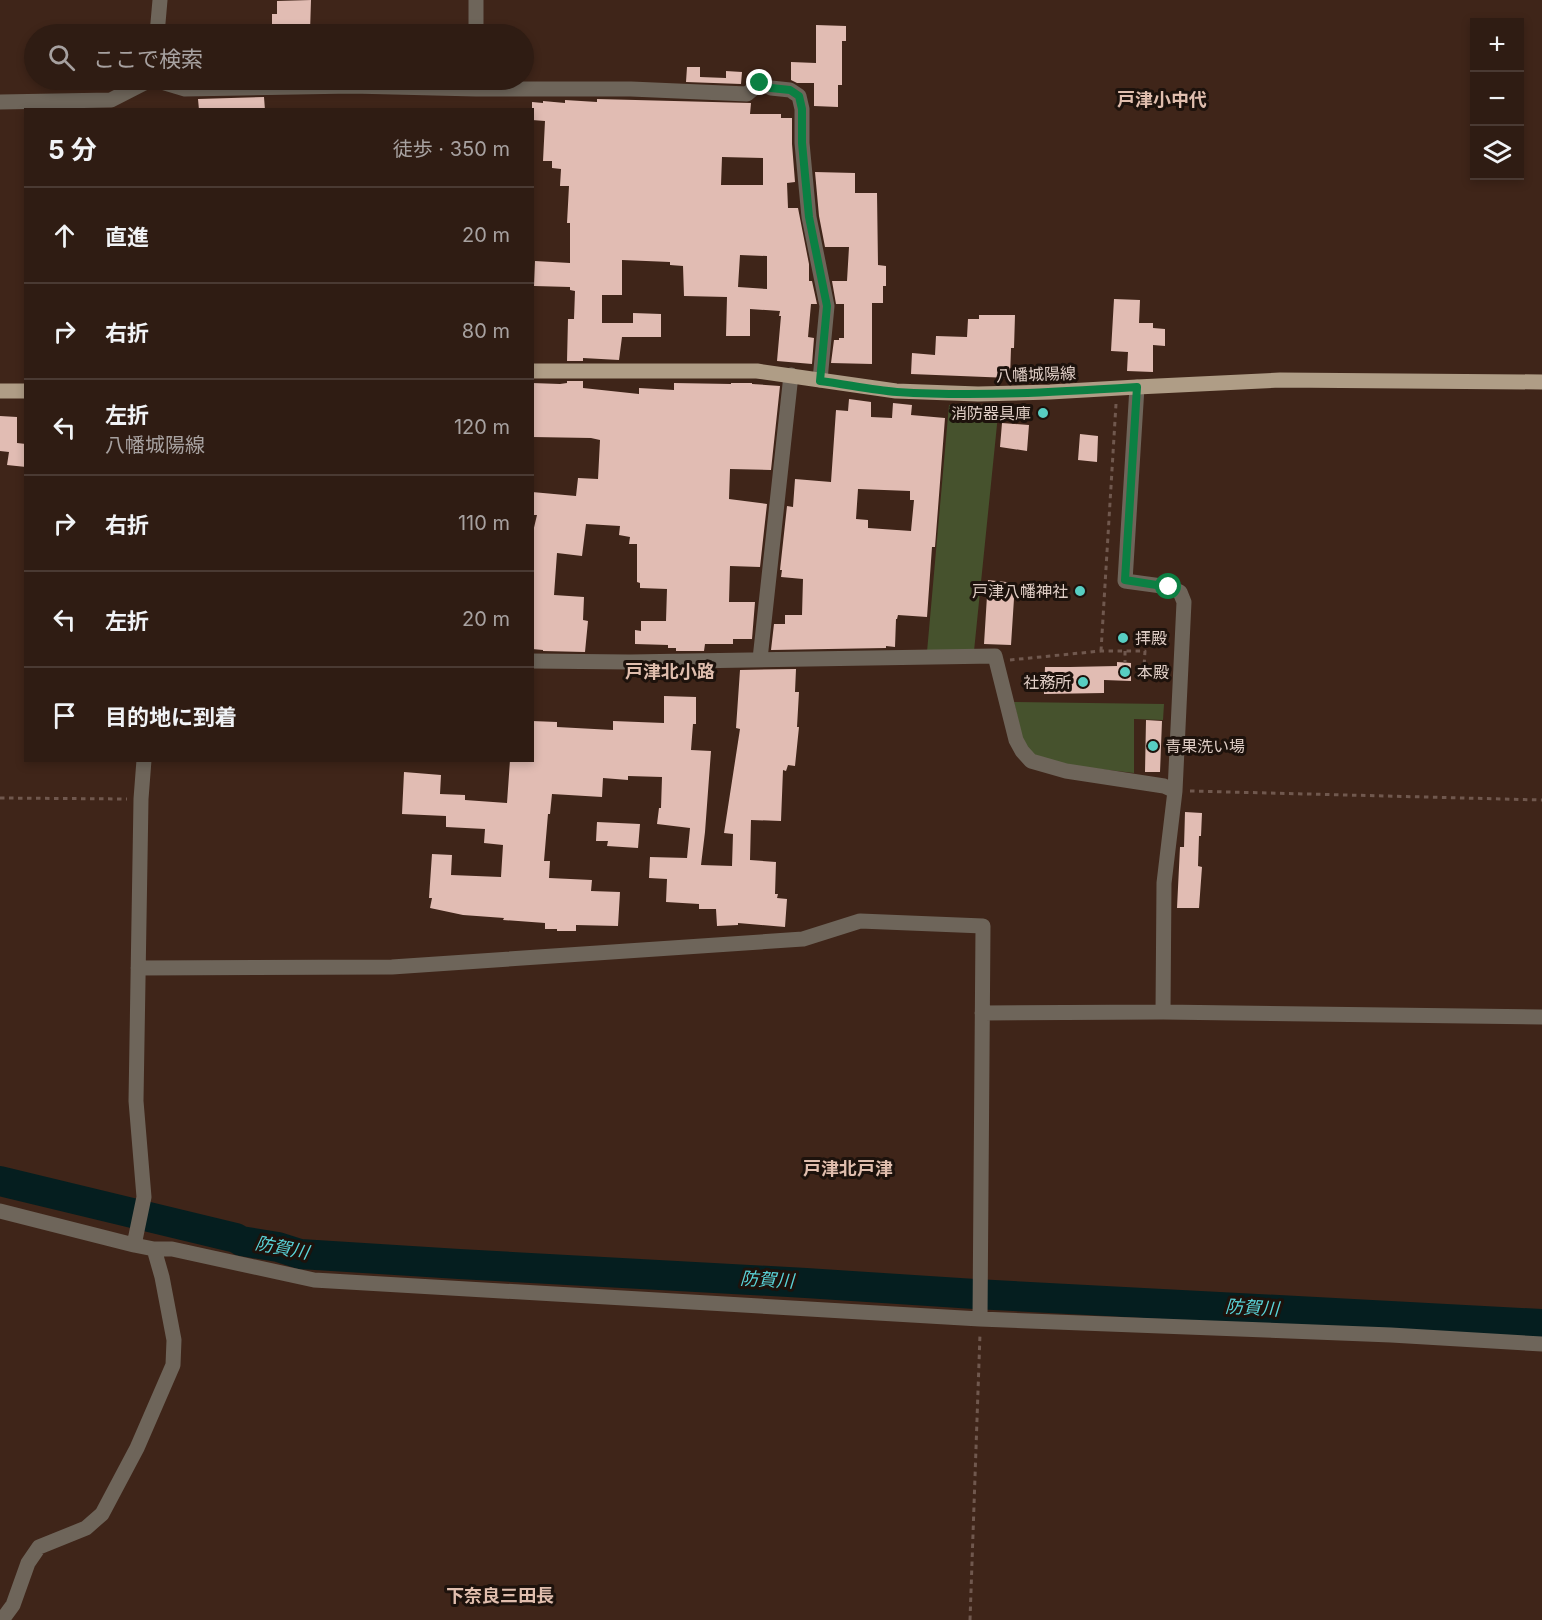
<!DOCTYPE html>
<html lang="ja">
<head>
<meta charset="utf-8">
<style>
  body { margin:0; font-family:Inter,"Noto Sans JP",sans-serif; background:#3b2921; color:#f1f3f6 }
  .controls { position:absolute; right:18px; top:18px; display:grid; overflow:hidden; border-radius:0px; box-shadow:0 3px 9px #0003 }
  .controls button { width:54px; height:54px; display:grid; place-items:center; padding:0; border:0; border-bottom:2px solid #4a3a33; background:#2f1c13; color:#f1f3f6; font:30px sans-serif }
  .stop { position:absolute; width:18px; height:18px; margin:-14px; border:4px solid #0b8043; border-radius:50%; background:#fff }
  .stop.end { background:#0b8043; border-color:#fff; box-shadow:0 2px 6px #0008 }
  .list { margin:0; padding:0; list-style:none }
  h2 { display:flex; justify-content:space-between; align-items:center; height:78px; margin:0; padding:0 24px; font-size:26px }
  h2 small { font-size:20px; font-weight:400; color:#a7a1a0 }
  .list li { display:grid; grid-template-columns:39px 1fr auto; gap:18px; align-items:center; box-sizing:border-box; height:96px; padding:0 24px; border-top:2px solid #4a3a33 }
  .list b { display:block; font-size:22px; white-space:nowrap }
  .list p { margin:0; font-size:20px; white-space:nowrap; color:#a7a1a0 }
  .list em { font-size:20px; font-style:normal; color:#a7a1a0 }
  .icon { flex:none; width:33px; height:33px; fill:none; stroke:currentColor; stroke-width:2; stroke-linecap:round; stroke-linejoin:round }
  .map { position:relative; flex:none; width:1542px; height:1620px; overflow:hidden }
  .search { position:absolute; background:#2f1c13; box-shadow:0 3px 9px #0003; left:24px; top:24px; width:510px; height:66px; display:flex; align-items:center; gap:15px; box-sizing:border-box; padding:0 21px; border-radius:33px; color:#a7a1a0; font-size:22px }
  .panel { position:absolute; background:#2f1c13; box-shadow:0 3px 9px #0003; left:24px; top:108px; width:510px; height:654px; border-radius:0px }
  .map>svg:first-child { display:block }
</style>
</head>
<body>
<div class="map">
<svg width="1542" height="1620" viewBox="0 0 1542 1620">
  <rect width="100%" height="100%" fill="#3f2519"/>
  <path fill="#46522d" d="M949,405H999L974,651L927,652Z
    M1014,702L1164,704L1163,720L1134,719V773L1065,765L1035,757L1023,741Z"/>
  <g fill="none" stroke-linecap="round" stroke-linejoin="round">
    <path stroke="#051e1f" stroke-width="30" d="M0,1181L236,1238L241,1241L278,1247L300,1254L459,1264L806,1283L975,1294L1542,1324"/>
  </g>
  <path fill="#e1bcb3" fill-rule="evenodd" d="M311,0L310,32H272V14H277V1Z
    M816,25L846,26V41H842V85H838V107L814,106V83H797L791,80V62L816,63Z
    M687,67H700V77L726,78V71L742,72L741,84L686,82Z
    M264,97L265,110H199L198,99Z
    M597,99L751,103L750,114H781V118H792V144L795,182L787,183L788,208H798L809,264V281H812L817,304H811L808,337L814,338L812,364L777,361L781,316H779L780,311L750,309V336H726L727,297L684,296L683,266L670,265V262L622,260V295H602V323H633V313L661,314V337H622L619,360L583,358V361H567L568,319H574L575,291L570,290V287L534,286L535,261L570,263V223H567L569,186H560L561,169L552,168V161H543L545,121L532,120V102L543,103V101L565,103V100L597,102ZM722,157L763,158V185H721ZM740,255L767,256V289L738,287Z
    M815,172L855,173V193H877L878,265L886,266V286H883V303H872V364L831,363L834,340H839V338H844V304H836L832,281H847L849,247H825L819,216Z
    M1114,299L1140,300L1139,323H1153V328L1165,329V346L1153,345V372L1127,371L1128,352L1111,351Z
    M979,315H1015L1014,348H1011L1010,378L911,374L912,353L935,355L936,336L967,337L968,319H979Z
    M567,381H583V388L639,394V388L674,390V383L731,384V383H752V384L780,386L771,470L730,469L729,499L767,504L760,567L730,566L729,602H755L752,639H733V644H705L704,651H676V648H668V645L635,644V630L641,631V621H666L667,589L640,588V583L637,582V544H629L630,537L619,535L620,526L586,524L582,556L557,553L554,595L584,597L583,620L588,621L585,652L543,651V650L532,649V536L537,515H532V492L576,496L578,478L598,479L600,440L591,438L532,437V383L560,384L567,383Z
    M849,399L871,402V417L892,418L893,403L912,405L911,415L945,418L935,547H932L927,617L898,615L897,619H896L895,647L886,646V648L771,650L774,624H785V615H802L803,579L781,577L782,570H780L787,506L793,507L795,479L831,482L836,410L848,411ZM858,489L910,491V500H914L911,531L868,528V520L856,519Z
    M0,416L17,417V443L26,444V467L7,465L9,452L0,451Z
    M1002,423L1029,425L1027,451L1000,447Z
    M1080,434L1098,436L1097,462L1078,460Z
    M988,580L1015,583L1011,645L984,644Z
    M1117,662L1131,663V681L1104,680V693L1044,694L1045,667H1070L1117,666Z
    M796,669L795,692H799L797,727H799L795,766L788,765L786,771L783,770L781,821L751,820L750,860L776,862L775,894H778L777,898L787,899L785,927L738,923V925L717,926L716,909H699V904L666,902L667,879L649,878L650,857L687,858L690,828L657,824L659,808H661L662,777L628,776V780L603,778L602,797L552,794L550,814H548L544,861H550L549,878L592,880L591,891L620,892L618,926L576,925V931H557V929H545V923L503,920L504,918L463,915L430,908L432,898H429L432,854L452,855L451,875L501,877L503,845L484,843L485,829L446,827V816L402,814L404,772L441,775L440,794L465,795V800L507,803L510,760H532V721L557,722V727L613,730V721L664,723V696L696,697V724H693L691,750L711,751L705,832L701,865L732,866L733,834L724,833L740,729L736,728L740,670Z
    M1146,720L1162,721L1160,772H1145Z
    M1185,812L1202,813L1201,836H1199L1198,866L1202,867L1199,908H1177L1180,847H1184Z
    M597,822L640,824L638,848L607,846L608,841H596Z"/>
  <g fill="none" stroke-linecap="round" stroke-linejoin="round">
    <path stroke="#70584e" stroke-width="3" stroke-dasharray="4.5 4.5" stroke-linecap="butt" d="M1101,651L1116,404
      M1125,651V663
      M1010,660L1101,651H1145L1144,667
      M1190,791L1542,800
      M0,798L127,799
      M970,1620L980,1334"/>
    <path stroke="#6e655a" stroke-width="15" d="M476,0V34
      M157,34L160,0
      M155,80L185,89L352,86L476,89H631L747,94L760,83L771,88L790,90L799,96L802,109V143L809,217L827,306L820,380
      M0,102L111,100L150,80
      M1137,387L1125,581L1169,587L1180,592L1184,602L1175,791L1164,883L1163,1012
      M760,659L791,375
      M532,661L630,662L995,656L1016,740L1022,751L1031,761L1066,771L1164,786L1175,791
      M138,968L392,967L803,939L860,921L983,926L980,1319
      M982,1013L1163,1012L1542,1017
      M0,1211L134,1245L154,1249H172L314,1280L980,1319L1391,1335L1542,1344
      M134,1245L144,1197L136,1101L141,799L144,760
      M2,1620L13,1605L28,1563L39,1547L86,1528L102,1514L137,1448L173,1365L174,1340L162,1277L154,1249"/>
    <path stroke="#af9d86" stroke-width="15" d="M532,371H757L896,391L978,394L1050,392L1137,387L1280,380L1542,382
      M0,391H26"/>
  </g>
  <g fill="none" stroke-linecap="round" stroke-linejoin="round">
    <path stroke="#0b8043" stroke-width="8" d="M760,83L771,88L790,90L799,96L802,109V143L809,217L827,306L820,381C845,384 871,390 897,392C977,397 1057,392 1137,387L1125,580L1169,587"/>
  </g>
  <g fill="#57cec2" stroke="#1d120c" stroke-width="2">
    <circle cx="1043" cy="413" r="6"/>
    <circle cx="1080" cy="591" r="6"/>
    <circle cx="1123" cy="638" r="6"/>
    <circle cx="1125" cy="672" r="6"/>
    <circle cx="1083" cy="682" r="6"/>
    <circle cx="1153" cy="746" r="6"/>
  </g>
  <g text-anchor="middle" stroke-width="6" stroke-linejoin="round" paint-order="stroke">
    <g font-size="16" fill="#dfcdc5" stroke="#1d120c">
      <text transform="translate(1036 374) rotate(-2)" y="6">八幡城陽線</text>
    </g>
    <g font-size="16" fill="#dfcdc5" stroke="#1d120c" text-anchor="end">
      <text x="1031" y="419">消防器具庫</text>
      <text x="1068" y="597">戸津八幡神社</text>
      <text x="1135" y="644" text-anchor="start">拝殿</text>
      <text x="1137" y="678" text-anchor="start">本殿</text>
      <text x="1071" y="688">社務所</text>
      <text x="1165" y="752" text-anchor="start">青果洗い場</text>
    </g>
    <g font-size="18" font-weight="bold" fill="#e0beae" stroke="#1d120c">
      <text x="1162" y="106">戸津小中代</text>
      <text x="670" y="678">戸津北小路</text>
      <text x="848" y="1175">戸津北戸津</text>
      <text x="500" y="1602">下奈良三田長</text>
    </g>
    <g font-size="18" font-style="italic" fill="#5ad4d9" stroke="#1d120c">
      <text transform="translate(282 1248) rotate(11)" y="6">防賀川</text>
      <text transform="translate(767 1280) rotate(3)" y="6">防賀川</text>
      <text transform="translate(1252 1308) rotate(3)" y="6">防賀川</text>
    </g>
  </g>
</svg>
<div class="controls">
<button>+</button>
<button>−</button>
<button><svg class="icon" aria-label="layers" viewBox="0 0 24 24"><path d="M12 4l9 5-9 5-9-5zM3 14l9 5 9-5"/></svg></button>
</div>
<div class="stop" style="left:1169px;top:587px"></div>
<div class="stop end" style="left:760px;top:83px"></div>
<div class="search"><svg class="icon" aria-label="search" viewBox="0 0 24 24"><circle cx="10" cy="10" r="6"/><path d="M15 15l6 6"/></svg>ここで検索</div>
<section class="panel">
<h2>5 分<small>徒歩 · 350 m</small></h2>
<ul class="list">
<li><svg class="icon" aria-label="ahead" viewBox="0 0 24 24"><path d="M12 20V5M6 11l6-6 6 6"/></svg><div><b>直進</b></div><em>20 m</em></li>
<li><svg class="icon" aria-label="right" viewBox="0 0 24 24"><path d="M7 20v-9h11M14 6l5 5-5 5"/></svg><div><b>右折</b></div><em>80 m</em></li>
<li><svg class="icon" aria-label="left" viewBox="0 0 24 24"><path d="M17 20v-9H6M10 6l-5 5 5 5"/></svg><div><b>左折</b><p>八幡城陽線</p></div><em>120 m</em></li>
<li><svg class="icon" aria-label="right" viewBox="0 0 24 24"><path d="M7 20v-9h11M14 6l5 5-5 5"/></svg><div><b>右折</b></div><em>110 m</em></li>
<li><svg class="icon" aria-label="left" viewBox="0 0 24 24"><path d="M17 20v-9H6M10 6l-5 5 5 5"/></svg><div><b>左折</b></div><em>20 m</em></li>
<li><svg class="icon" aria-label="arrive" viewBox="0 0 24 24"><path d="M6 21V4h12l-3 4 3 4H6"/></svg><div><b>目的地に到着</b></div></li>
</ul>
</section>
</div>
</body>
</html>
